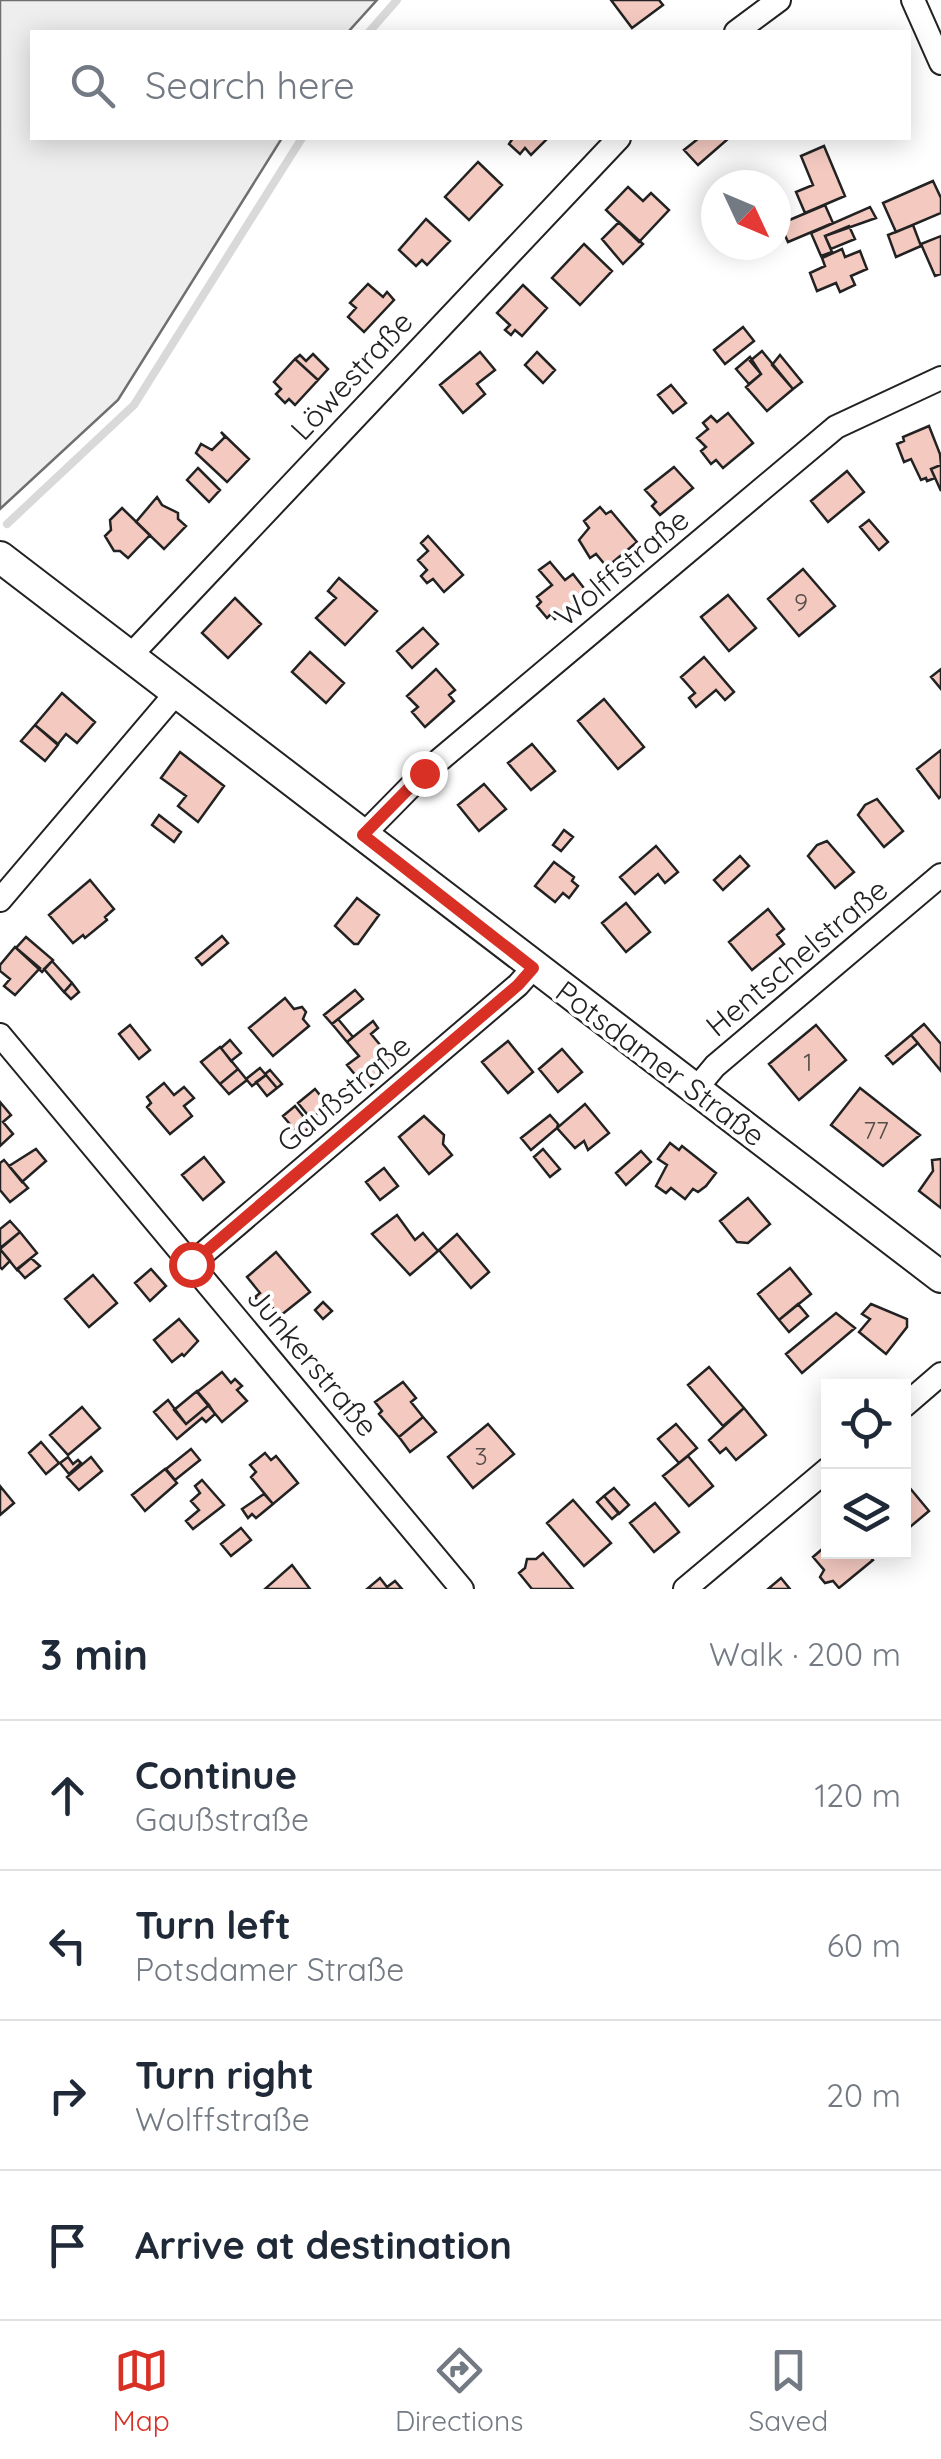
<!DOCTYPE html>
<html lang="en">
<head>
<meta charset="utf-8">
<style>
  body { margin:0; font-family:Quicksand,sans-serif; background:#f2f2f3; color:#1f2937 }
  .controls { position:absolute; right:30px; bottom:30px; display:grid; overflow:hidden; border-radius:0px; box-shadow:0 5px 25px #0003 }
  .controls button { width:90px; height:90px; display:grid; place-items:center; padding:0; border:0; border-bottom:2px solid #e0e1e3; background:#fff; color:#1f2937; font:50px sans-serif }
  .compass { position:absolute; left:701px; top:170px; width:90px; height:90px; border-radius:50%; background:#fff; box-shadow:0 5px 25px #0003; rotate:134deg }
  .stop { position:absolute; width:30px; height:30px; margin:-22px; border:8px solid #d93025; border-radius:50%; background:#fff }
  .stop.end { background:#d93025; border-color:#fff; box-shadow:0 2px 10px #0008 }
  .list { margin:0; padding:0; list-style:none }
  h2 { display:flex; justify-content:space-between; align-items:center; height:130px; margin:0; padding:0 40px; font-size:42px }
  h2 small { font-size:32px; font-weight:400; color:#747a83 }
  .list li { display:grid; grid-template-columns:65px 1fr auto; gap:30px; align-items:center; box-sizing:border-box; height:150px; padding:0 40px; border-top:2px solid #e0e1e3 }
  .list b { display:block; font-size:38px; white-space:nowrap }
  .list p { margin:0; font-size:32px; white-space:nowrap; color:#747a83 }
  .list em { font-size:32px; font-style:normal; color:#747a83 }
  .icon { flex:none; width:55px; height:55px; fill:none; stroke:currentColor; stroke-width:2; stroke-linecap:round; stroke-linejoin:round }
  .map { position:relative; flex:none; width:941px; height:1589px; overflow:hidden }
  .search { position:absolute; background:#fff; box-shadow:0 5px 25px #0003; left:30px; right:30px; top:30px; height:110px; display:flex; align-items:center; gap:25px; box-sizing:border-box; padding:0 35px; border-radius:0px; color:#747a83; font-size:38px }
  .sheet { height:730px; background:#fff }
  nav { display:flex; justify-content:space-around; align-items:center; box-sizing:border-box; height:140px; border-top:2px solid #e0e1e3; background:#fff; font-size:28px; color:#747a83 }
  nav a { display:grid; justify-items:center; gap:5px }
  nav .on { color:#d93025 }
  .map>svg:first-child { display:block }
</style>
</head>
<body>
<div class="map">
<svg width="941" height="1589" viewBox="0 0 941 1589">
  <rect width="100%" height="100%" fill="#fff"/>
  <path fill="#eee" stroke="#6f6f6f" stroke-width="2.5" d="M0,0H377L348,32H32V138H282L118,400L0,509Z"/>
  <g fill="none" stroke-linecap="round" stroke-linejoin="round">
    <path stroke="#d9d9d9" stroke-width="8" d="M369,32L397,0
      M7,524L134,405L302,138"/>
  </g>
  <path fill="#f3c9c0" stroke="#222" stroke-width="2.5" d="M611,0H659L663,5L632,28Z
    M513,138H548L531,155L525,148L520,154L509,144Z
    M699,138H729L698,165L684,150Z
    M824,146L845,196L805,213L796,192L813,185L801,156Z
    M478,162L502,185L469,220L445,197Z
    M933,181L941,198V213L896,232L883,203Z
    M628,187L643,201L651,193L669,210L639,242L606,210Z
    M825,205L833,223L788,242L780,224Z
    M870,207L876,218L825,236L832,252L821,256L811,233Z
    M426,219L450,241L427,265L422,260L416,266L399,250Z
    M619,222L643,244L623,264L602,239Z
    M913,225L921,246L896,257L888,235Z
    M849,226L855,239L831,249L825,236Z
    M941,236V274L935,276L921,244Z
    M584,244L612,271L580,305L552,278Z
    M842,249L845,257L860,251L867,269L851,276L855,285L840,292L836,283L817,291L810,273L825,266L822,258Z
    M368,284L383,297L387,292L394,300L364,332L348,317L356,308L350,303Z
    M523,285L547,308L522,336L515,330L511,335L505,330L510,325L497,313Z
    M743,327L754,341L725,364L714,350Z
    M762,351L793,389L767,411L746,387L761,374L750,361Z
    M480,352L495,370L477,384L485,394L463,413L440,385Z
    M537,352L555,370L543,383L525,365Z
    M313,354L328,369L318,380L295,359L300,355L306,361Z
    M780,355L802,382L793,389L772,365Z
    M750,357L761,374L749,384L736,369Z
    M295,359L318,380L295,405L289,399L285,403L276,394L281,389L274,382Z
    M671,385L686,403L673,413L658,395Z
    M728,413L753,443L723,468L716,460L711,464L701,451L706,447L697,438L708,429L703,423L711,416L717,422Z
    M929,426L940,454L941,465L931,469L935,478L927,481L926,478L921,480L911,459L904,462L897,444L904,441L903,437Z
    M221,432L249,459L227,482L196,453L201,444L212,450L225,437Z
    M941,465V491L931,469Z
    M674,467L693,488L660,515L652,506L656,502L645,490Z
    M198,468L220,490L209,502L187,480Z
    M847,471L864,492L828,522L811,501Z
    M157,497L162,505L178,513V519L186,526L164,549L136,522Z
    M600,507L606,514L611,511L637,542L607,567L596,554L590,558L579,540L589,528L584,521Z
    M122,508L150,535L128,558L120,551H114L105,536L111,530L110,520Z
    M869,520L888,542L879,550L860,527Z
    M428,536L463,575L444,592L433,579L427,583L421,576L427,570L418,560L428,551L421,543Z
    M550,562L565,580L573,574L587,592L555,619L551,614L547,618L537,606L541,602L537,597L552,585L539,570Z
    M803,569L835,606L799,636L768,599Z
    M339,578L377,611L345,645L316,618L336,598L328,591Z
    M728,595L756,628L729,651L701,617Z
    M235,598L261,624L228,658L202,633Z
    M423,628L438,644L412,668L397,651Z
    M310,652L344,683L326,703L292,672Z
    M704,657L734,692L725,700L716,690L696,707L689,698L695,693L681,677Z
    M436,669L455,690L449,695L454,701L425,727L412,712L418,707L407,696Z
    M941,669V689L931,677Z
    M62,693L95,722L77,743L66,734L58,744L35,725Z
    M604,699L644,747L618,769L578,721Z
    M35,725L58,745L45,761L21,741Z
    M532,744L555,771L531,790L508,763Z
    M941,750V796L939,798L917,769Z
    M180,752L224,786L198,822L178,806L186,796L161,778Z
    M484,784L506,809L479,831L458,805Z
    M877,799L903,831L884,847L858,815L865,805Z
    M159,815L181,832L174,842L152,825Z
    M564,830L573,837L561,851L553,845Z
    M827,841L854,872L835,888L808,856L817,845Z
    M656,846L678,872L665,883L658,874L635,894L620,877Z
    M740,856L749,866L723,890L714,880Z
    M554,862L574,877L572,881L578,886L569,898L563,893L555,902L535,886Z
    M90,880L114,909L105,917L107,920L85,938L83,935L73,943L49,915Z
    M357,898L379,915L358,944H354L335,926Z
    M626,903L650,932L626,952L602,923Z
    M768,909L784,929L777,935L784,944L752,970L729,942Z
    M222,936L228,943L202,965L196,958Z
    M26,937L53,960L42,972L16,948Z
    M15,947L40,968L15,995L4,986L10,979L0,971V965Z
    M52,961L72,983L64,992L44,969Z
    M72,983L79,992L71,999L64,992Z
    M355,990L363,999L332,1024L324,1015Z
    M285,998L294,1009L302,1007L306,1012L303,1019L309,1026L273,1056L249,1028Z
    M338,1019L353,1037L347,1042L332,1024Z
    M373,1021L378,1028L371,1034L396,1064L367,1089L347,1065L359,1056L347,1042Z
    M924,1024L941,1044V1071L911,1035Z
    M130,1025L150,1050L139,1059L119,1034Z
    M816,1025L846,1060L799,1100L769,1064Z
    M911,1035L918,1043L893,1064L886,1056Z
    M230,1040L241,1053L231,1061L221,1048Z
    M508,1041L533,1072L508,1093L482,1062Z
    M220,1047L238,1069L220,1084L201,1062Z
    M562,1049L582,1072L558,1092L539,1069Z
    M260,1068L266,1075L252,1086L246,1079Z
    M238,1069L247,1080L229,1094L220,1084Z
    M270,1070L282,1084L277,1088L265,1074Z
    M266,1075L277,1088L267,1096L256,1082Z
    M164,1083L174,1095L184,1087L194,1098L184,1106L192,1116L170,1134L147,1107L151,1103L147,1097Z
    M860,1088L920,1135L883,1166L831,1125Z
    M315,1089L328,1105L311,1119L298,1103Z
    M0,1102L11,1115L3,1122L13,1134L0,1146Z
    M585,1104L609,1133L588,1150L584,1141L575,1148L557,1128Z
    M295,1106L311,1126L300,1136L283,1116Z
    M550,1115L558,1124L557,1128L531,1150L521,1138Z
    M424,1116L444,1135L443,1144L452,1155L429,1174L399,1137Z
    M670,1143L679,1150L682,1146L716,1173L706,1186L698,1192L693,1189L685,1199L671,1188L666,1193L656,1186L667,1165L658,1159Z
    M36,1149L46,1161L22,1182L9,1166Z
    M543,1149L560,1169L550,1177L534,1157Z
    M641,1151L651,1162L626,1185L616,1173Z
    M204,1157L224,1182L203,1200L182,1175Z
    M941,1159V1208L919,1191L933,1171L932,1160Z
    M4,1160L28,1188L10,1202L0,1190V1163Z
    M384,1168L398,1186L380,1200L366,1182Z
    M748,1198L770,1224L748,1243L737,1242L720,1221Z
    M397,1215L415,1240L423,1233L438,1251L410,1275L372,1234Z
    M10,1221L20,1232L0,1248V1229Z
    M20,1232L37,1253L17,1270L0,1249Z
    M457,1234L489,1272L471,1288L439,1250Z
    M0,1249L10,1261L2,1269L0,1267Z
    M276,1252L310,1292L280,1316L266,1300L261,1304L255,1297L260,1293L247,1277Z
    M31,1258L40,1266L25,1278L17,1269Z
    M790,1268L811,1294L779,1320L758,1294Z
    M151,1269L166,1286L150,1301L135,1283Z
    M93,1275L117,1303L89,1327L65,1299Z
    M323,1302L332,1311L323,1319L315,1310Z
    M798,1304L808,1316L789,1332L779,1320Z
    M871,1304L907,1319V1327L886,1354L859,1332L870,1319L862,1314Z
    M836,1313L855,1328L802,1373L786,1354Z
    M179,1319L198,1341L184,1356L182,1354L172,1362L154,1340Z
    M709,1367L744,1408L723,1426L688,1385Z
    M222,1372L231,1383L235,1379L242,1386L237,1390L247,1401L222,1422L197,1392Z
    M403,1382L416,1398L411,1402L423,1417L399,1437L379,1414L382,1411L375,1402Z
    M197,1391L209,1405L186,1424L174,1410Z
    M168,1400L186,1424L209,1405L215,1414L206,1422L202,1418L177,1439L154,1412Z
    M82,1407L100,1428L68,1455L50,1435Z
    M744,1408L766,1435L736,1460L726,1448L720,1453L709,1440Z
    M423,1417L436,1432L410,1452L399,1437Z
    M488,1424L514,1454L473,1488L448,1457Z
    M676,1424L697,1448L679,1463L658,1439Z
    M41,1442L59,1463L46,1474L29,1453Z
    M191,1449L200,1460L175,1480L166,1469Z
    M265,1453L271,1460L276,1456L298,1483L273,1504L251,1477L256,1472L250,1465Z
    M688,1456L713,1486L689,1506L663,1476Z
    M68,1457L73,1464L78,1460L81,1463L69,1474L60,1463Z
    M91,1457L102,1471L79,1490L67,1477Z
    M165,1469L177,1483L145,1511L132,1495Z
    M202,1480L224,1505L193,1529L186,1521L199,1510L191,1501L200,1493L195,1486Z
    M904,1481L929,1511L904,1532Z
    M0,1486L14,1503L0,1515Z
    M614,1488L629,1505L619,1514L604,1496Z
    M264,1494L273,1504L256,1518L252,1514L248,1518L242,1509Z
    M604,1496L619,1513L612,1519L597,1502Z
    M573,1500L611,1543L584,1566L547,1523Z
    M655,1503L679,1532L654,1552L630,1523Z
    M241,1528L251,1540L231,1556L221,1544Z
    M828,1544V1552H866L873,1560L839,1588L833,1581L825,1583L820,1577L824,1570L813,1557Z
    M543,1553L573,1589H532L519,1573L525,1568L527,1559H536Z
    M292,1565L310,1589H265Z
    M380,1578L387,1587L395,1581L402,1589H367Z
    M781,1578L790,1589H768Z"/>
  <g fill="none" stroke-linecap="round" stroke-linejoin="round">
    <g stroke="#222" stroke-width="26">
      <path id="minor" d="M913,0L941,63
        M736,32L779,0
        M130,656L619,138
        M363,835L424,773L836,427L941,378
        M0,900L177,692
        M0,1035L462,1589
        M695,1090L715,1066L941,875
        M191,1264L518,985L533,968
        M904,1406L941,1374
        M685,1589L828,1469"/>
    </g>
    <g stroke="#222" stroke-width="34">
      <path id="tertiary" d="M0,557L941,1277"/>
    </g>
    <use href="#minor" stroke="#fff" stroke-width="22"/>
    <use href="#tertiary" stroke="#fff" stroke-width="30"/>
  </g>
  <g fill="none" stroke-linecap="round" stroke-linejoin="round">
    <path stroke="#d93025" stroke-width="12" d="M191,1264L518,985L533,968L363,835L424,773"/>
  </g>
  <g text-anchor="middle" stroke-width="8" stroke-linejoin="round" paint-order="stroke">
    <g font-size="25" fill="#564c4a">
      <text x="801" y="611">9</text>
      <text x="808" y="1071">1</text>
      <text x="876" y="1139">77</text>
      <text x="481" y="1465">3</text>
    </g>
    <g font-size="30" fill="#222" stroke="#fff">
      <text transform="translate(352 376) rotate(-47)" y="10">Löwestraße</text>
      <text transform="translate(622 568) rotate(-40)" y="10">Wolffstraße</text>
      <text transform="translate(797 958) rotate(-40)" y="10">Hentschelstraße</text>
      <text transform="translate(660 1064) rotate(37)" y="10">Potsdamer Straße</text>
      <text transform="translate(344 1094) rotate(-40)" y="10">Gaußstraße</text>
      <text transform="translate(312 1362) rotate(50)" y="10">Junkerstraße</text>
    </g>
  </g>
</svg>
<div class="controls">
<button><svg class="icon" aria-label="locate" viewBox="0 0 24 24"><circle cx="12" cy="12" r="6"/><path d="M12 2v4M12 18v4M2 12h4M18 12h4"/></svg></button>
<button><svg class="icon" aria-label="layers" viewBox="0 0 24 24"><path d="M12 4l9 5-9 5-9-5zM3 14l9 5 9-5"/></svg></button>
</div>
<svg class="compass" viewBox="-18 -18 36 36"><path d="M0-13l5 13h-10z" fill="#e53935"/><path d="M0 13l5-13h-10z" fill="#747a83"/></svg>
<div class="stop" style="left:191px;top:1264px"></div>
<div class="stop end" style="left:424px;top:773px"></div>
<div class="search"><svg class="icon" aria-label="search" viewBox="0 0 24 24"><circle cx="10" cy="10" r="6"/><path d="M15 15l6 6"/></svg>Search here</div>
</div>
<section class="sheet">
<h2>3 min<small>Walk · 200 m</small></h2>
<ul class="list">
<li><svg class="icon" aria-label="ahead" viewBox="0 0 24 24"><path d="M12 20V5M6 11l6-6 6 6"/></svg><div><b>Continue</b><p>Gaußstraße</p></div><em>120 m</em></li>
<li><svg class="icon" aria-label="left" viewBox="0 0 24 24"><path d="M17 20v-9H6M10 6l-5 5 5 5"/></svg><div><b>Turn left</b><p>Potsdamer Straße</p></div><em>60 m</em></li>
<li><svg class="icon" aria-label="right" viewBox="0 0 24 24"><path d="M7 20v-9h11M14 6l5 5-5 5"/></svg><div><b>Turn right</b><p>Wolffstraße</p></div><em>20 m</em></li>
<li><svg class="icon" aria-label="arrive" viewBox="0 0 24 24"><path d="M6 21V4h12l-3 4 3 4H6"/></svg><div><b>Arrive at destination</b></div></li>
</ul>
</section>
<nav>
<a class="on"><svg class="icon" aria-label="map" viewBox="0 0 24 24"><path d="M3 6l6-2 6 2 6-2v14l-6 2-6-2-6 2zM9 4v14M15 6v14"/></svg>Map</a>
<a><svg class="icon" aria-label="directions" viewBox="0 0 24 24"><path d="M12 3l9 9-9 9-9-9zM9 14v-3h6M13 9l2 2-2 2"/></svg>Directions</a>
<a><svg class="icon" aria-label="saved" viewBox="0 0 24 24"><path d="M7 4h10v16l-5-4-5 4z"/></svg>Saved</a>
</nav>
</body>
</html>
